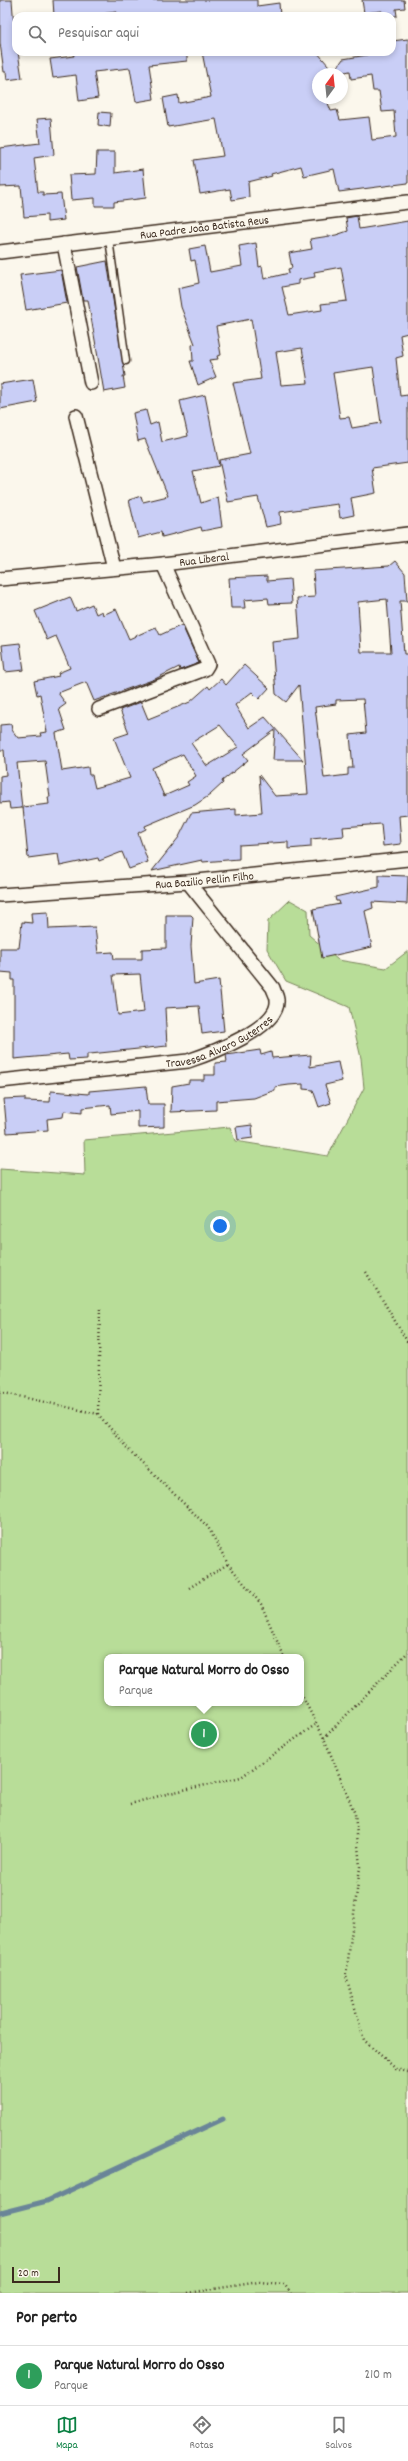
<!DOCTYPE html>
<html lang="pt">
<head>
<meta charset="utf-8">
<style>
  body { margin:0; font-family:Dekko,sans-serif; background:#f2f2f2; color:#222 }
  .compass { position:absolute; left:312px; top:68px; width:36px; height:36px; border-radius:50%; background:#fff; box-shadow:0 2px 6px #0003; rotate:15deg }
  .scale { position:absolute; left:12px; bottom:10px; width:48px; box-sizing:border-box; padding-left:4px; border:2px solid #3b2a1e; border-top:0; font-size:11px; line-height:14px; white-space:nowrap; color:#3b2a1e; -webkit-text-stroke:3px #fbf7ec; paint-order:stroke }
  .you { position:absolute; left:220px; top:1226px; width:14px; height:14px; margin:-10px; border:3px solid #fff; border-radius:50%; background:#1a73e8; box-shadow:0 0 0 6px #1a73e833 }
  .badge { display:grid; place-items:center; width:26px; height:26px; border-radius:50%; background:#0b8043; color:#fff; font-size:13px; font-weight:700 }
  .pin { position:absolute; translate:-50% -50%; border:2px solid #fff; box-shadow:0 1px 4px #0006 }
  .popup { position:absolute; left:104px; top:1654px; width:200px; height:52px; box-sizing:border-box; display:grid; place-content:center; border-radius:8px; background:#fff; filter:drop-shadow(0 1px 3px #0005); font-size:13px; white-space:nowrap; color:#767676 }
  .popup b { font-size:15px; color:#222 }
  .popup::after { content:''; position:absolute; left:50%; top:100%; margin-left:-8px; border:8px solid transparent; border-top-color:#fff }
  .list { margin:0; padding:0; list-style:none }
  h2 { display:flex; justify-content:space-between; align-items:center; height:52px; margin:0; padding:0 16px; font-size:17px }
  h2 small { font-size:13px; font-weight:400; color:#767676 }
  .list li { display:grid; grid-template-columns:26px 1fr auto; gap:12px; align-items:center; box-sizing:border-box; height:60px; padding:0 16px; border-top:1px solid #e0e0e0 }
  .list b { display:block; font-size:15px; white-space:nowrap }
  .list p { margin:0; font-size:13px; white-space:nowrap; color:#767676 }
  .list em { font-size:13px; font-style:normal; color:#767676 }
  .icon { flex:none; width:22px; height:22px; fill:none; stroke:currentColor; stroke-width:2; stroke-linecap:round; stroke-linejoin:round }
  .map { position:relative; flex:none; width:408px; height:2293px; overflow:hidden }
  .search { position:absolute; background:#fff; box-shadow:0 2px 6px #0003; left:12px; right:12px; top:12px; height:44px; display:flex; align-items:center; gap:10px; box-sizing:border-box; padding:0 14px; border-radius:12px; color:#767676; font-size:15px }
  .sheet { height:112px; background:#fff }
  nav { display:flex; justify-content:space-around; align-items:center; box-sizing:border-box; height:56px; border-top:1px solid #e0e0e0; background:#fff; font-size:11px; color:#767676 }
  nav a { display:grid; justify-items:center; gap:2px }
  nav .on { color:#0b8043 }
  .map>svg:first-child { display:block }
</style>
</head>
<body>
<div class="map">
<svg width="408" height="2293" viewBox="0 0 408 2293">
  <rect width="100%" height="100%" fill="#fbf7ec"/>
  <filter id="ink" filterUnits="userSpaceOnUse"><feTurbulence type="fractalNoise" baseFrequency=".025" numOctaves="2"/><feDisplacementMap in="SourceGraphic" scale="8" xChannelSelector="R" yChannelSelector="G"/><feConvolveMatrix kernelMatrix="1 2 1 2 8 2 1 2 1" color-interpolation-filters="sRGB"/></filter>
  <g filter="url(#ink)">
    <path fill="#b8dd98" stroke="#7a845b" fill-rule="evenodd" d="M290,900L308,910L309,935L338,960L386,968L408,951V2293H0V1169L85,1175L84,1140L230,1127L235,1141L328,1156L364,1088L361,1058L349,1007L286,981L267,949L268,921ZM107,1657H301V1703H107Z"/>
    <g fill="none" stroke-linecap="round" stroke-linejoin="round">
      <path stroke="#6a8598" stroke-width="5" d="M0,2213L47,2201L223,2119"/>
    </g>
    <path fill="#c9cef6" stroke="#3b2a1e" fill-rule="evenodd" d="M0,0H12L16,52H18L22,78L7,80L6,72H4L0,43Z
      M53,0H257V6L279,3L280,16H116V12L85,16H54Z
      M362,0H404L405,8L396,9L397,16H382V11L364,13Z
      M408,39V183L339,192L334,169L304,176L301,166L271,174L272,176L248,182L249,197L232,200L230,189L200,194L194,160L223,156L216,119L168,127L163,98L178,95L179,103L211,97L202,52H317L334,72L343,59L367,55L366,52H392V41ZM350,71L351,79L371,76L373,91H379L382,112L394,111L396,137L372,140L369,117L340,120L337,110L331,111L326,98H318V74H335Z
      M73,52H187V61L149,65L154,99L136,102L130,68L94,72L98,98L79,101L76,75L53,78L50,59L74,56Z
      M99,112L111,113L110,127L98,125Z
      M51,118L54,155L34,158L38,192H43V195L61,194L64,220L47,222V215L24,217L21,186L0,187V148L40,143L37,119Z
      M97,152H115V173L143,169L146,198L114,202V206H95V198L71,200L69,175L96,174Z
      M357,216L359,229L408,221V333L400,335L403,356L396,358L400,396L408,395V463L372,468L376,493L351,498L354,515L340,518L338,504L280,512L281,524L266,527L258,497L228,502L219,460L250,454L233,383L261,379L251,319L216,326L221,355L217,356L218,359L209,360L216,377L198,385L190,361H193L192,345L195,344L181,307L178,288L199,283L195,260L191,261L189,249L205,246L210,272L242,266L239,246L256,243L259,267L262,266L264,279L289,273L288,269L292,268L289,253L312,249L310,239L336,235L348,231L346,218ZM341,267L347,301L321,304L322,310L289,315L282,287L298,284V280L315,277L314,272ZM302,348L308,383L281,385L276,352ZM373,367L381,423L352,428L349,417L340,418L333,373Z
      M107,261L125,376H123L125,388L104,392L88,300H83L77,267Z
      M61,270L67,303L26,310L20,275Z
      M33,379L37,402L0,409V384Z
      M205,395L219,466L193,471L201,503L218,497L222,527L202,531L201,527L162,537L161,532L138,538L129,500L141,496L143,502L168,496L145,439L138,441L133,413L146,410L150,425L158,422L162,442L188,436L180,401Z
      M395,561L405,573L407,601H400L404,654H408V815L399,816L401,844L383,846L381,824L343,827L344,836L311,839V847L288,849V842L239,845V859L203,862L202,860L152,871L179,837L191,813L236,809V815L262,813L259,775L275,796L308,794L299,685L286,702L276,694L272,642L300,639L297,598L315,597L313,571L389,566ZM387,599L391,652H361L358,602ZM363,699L366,733L350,735L353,768H348V775L324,778L315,707L336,704V700Z
      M267,576V581L290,579L292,603L269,604L268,598L244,600L245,608H231L229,578Z
      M70,597L76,611L92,604L96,614L102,611L103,615L116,609L129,639L156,627L160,635L182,625L199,663L180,670L179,667L155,679L94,701L86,682L58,693L66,704L59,709L66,730L56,733L62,771L88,767L89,775H92L95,788L130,778L114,738L129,733L120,710L141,702L148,719L190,702L208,686L210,689L221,679L226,685L244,665L269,688L259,699L252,692L235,705L249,728L265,717L303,760H273L275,730L243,754L248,760L222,781L223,783L210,795L195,805L145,826L146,829L138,833L148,862L129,869L122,852L99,861L98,858L60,866L58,854L28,858L23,807L49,804L48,797H50L45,761L17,763L22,808L10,809L9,802L0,803V776L6,775L4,750H0V725L11,724L12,730L18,738L41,736L40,733L47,732L40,694L37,695L34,681L59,676L58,673L70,668L56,636L47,640L35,611ZM220,725L238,747L207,766L191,743ZM183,754L196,776L187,782L189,785L164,796L152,768Z
      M20,643L24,670L5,672L2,645Z
      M379,875L408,876L407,904L372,902L373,908L365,911L372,947L322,958L313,909L340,904L339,901H336L335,897L379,887Z
      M48,912L49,929L95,927L98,953L113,952L114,959H142V949L166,948V915H191L193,917L191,946L194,984L219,980L224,1031L202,1034L199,1006L165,1008L167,1046L90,1054H87V1059L69,1060L68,1054L14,1059V980H12V973L0,972V948H19L22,922L32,923L31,913ZM140,974L144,1012L118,1015L113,975Z
      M260,1050L261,1055L271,1052L272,1058L311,1055L310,1067L338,1062L342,1081L325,1085L331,1103L319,1107L313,1090L303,1089V1084L289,1085L275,1087V1090L254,1098L216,1101V1110L171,1112L172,1086L189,1083V1080H204V1075H215V1063L227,1062L226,1055Z
      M146,1086L148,1104H164V1127L138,1128V1111L111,1114L110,1105L82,1108V1113L64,1111L63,1117L47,1119L48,1130L7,1133L4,1099L25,1098V1101L50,1102L51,1091L89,1094V1091Z
      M252,1125L253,1138L238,1140L236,1127Z"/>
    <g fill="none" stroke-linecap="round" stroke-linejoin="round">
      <g stroke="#3b2a1e" stroke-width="9">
        <path id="service" d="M109,239L126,361"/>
      </g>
      <g stroke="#3b2a1e" stroke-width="16">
        <g id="minor">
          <path d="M64,244L91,383"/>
          <path id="s1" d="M0,252L408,202"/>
          <path d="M76,416L114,568"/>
          <path id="s2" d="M0,579L163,564L408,534"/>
          <path d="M99,709L205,669L208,664L163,564"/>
          <path id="s3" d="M0,895L188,882L408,859"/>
          <path id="s4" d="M0,1081L188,1061C209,1054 280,1028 277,1000C277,996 274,992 273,988L188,882"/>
        </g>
      </g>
      <path stroke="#3b2a1e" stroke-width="2.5" stroke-dasharray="1 3" stroke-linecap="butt" d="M366,1272L408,1343
        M0,1392L98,1414L128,1449L208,1527L228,1564L261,1604L284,1657
        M98,1414L100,1306
        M189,1588L228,1564
        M301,1694L324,1738L355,1814L360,1867L346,1976L364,2040L396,2069L408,2072
        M324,1738L408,1652
        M130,1804L170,1793L241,1777L315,1725
        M188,2293L259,2282L284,2284L291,2293"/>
      <use href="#service" stroke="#fbf7ec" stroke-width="6"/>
      <use href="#minor" stroke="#fbf7ec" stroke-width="13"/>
    </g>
  </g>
  <g text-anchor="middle" stroke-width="4" stroke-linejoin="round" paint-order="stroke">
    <g font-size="12" fill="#3b2a1e" stroke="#fbf7ec">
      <text dy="4" stroke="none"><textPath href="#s1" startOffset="206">Rua Padre João Batista Reus</textPath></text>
      <text dy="4" stroke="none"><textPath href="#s2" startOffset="205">Rua Liberal</textPath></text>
      <text dy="4" stroke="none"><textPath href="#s3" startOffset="205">Rua Bazilio Pellin Filho</textPath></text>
      <text dy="4" stroke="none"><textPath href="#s4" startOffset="225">Travessa Alvaro Guterres</textPath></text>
    </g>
  </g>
</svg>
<svg class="compass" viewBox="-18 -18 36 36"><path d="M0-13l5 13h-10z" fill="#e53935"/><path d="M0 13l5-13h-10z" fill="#767676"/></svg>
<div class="scale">20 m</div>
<div class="you"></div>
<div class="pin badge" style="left:204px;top:1734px;background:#2e9e5b">1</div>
<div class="popup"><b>Parque Natural Morro do Osso</b>Parque</div>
<div class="search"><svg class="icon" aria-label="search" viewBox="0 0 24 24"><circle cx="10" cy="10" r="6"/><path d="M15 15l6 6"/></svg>Pesquisar aqui</div>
</div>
<section class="sheet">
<h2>Por perto<small></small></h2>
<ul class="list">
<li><span class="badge" style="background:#2e9e5b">1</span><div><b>Parque Natural Morro do Osso</b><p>Parque</p></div><em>210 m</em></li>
</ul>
</section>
<nav>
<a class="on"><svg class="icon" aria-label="map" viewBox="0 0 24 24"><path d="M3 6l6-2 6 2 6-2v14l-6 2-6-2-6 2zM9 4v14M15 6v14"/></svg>Mapa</a>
<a><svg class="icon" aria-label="directions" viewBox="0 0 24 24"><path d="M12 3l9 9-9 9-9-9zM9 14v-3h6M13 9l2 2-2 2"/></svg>Rotas</a>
<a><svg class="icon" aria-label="saved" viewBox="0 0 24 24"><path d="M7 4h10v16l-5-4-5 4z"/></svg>Salvos</a>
</nav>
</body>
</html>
